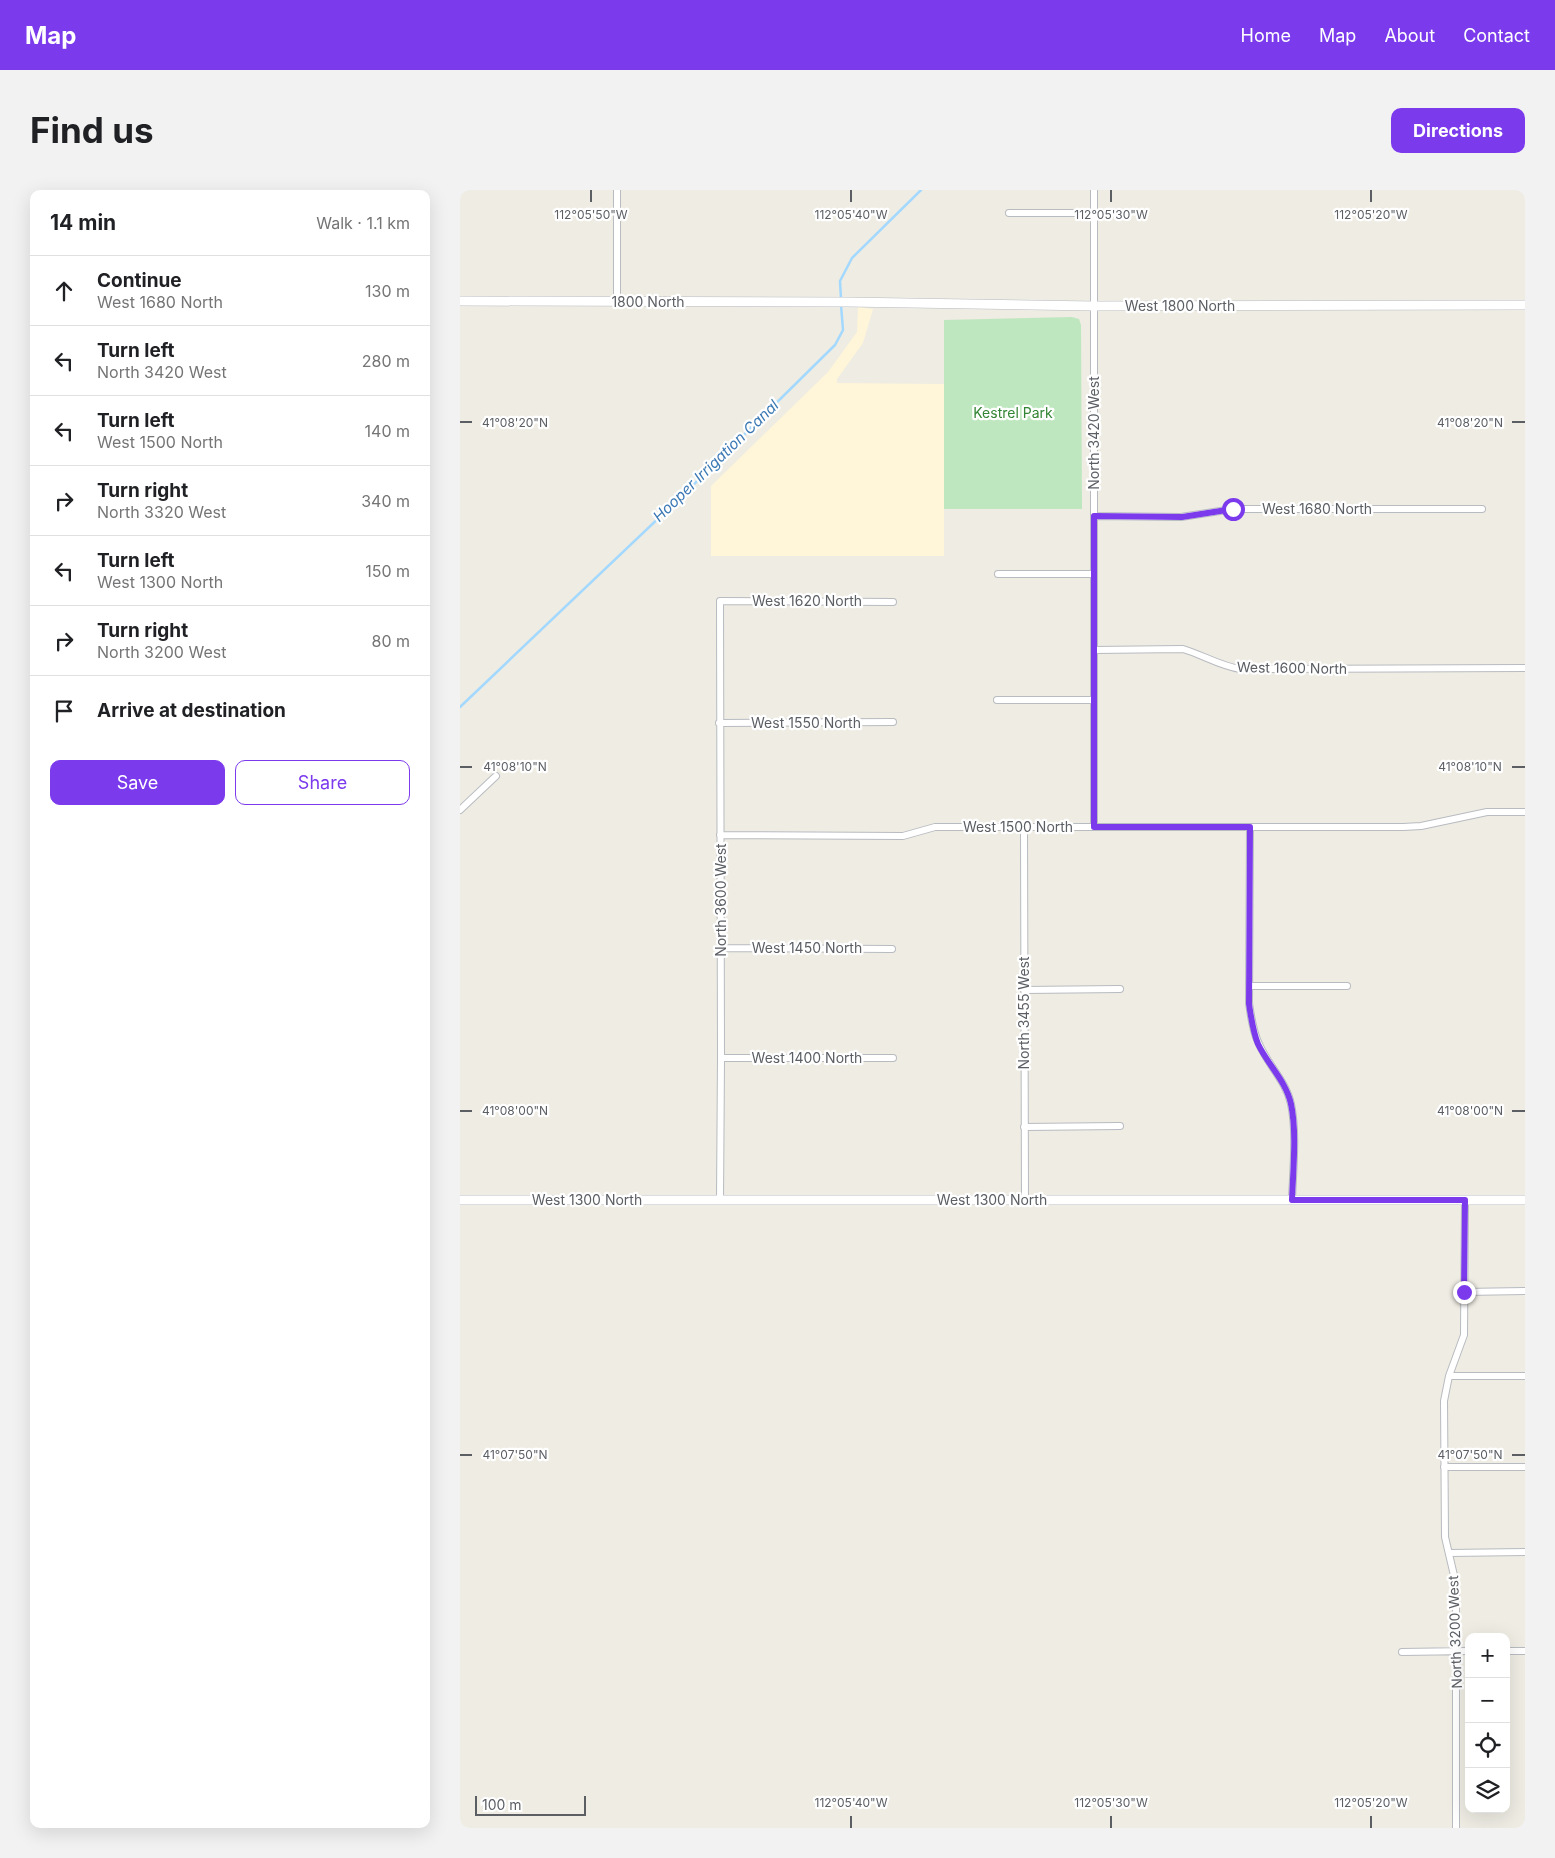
<!DOCTYPE html>
<html lang="en">
<head>
<meta charset="utf-8">
<style>
  body { margin:0; font-family:Inter,sans-serif; background:#f2f2f2; color:#202124 }
  .controls { position:absolute; right:15px; bottom:15px; display:grid; overflow:hidden; border-radius:10px; box-shadow:0 5px 20px #0002 }
  .controls button { width:45px; height:45px; display:grid; place-items:center; padding:0; border:0; border-bottom:1px solid #e0e0e0; background:#fff; color:#202124; font:25px sans-serif }
  .scale { position:absolute; left:15px; bottom:12px; width:111px; box-sizing:border-box; padding-left:5px; border:2px solid #5b5f64; border-top:0; font-size:14px; line-height:18px; white-space:nowrap; color:#5b5f64; -webkit-text-stroke:4px #fff; paint-order:stroke }
  .stop { position:absolute; width:15px; height:15px; margin:-11px; border:4px solid #7c3aed; border-radius:50%; background:#fff }
  .stop.end { background:#7c3aed; border-color:#fff; box-shadow:0 1px 5px #0008 }
  .list { margin:0; padding:0; list-style:none }
  h2 { display:flex; justify-content:space-between; align-items:center; height:65px; margin:0; padding:0 20px; font-size:21px }
  h2 small { font-size:16px; font-weight:400; color:#757577 }
  .list li { display:grid; grid-template-columns:32px 1fr auto; gap:15px; align-items:center; box-sizing:border-box; height:70px; padding:0 20px; border-top:1px solid #e0e0e0 }
  .list b { display:block; font-size:19px; white-space:nowrap }
  .list p { margin:0; font-size:16px; white-space:nowrap; color:#757577 }
  .list em { font-size:16px; font-style:normal; color:#757577 }
  .actions { display:flex; gap:10px; padding:15px 20px }
  .actions a { flex:1; padding:11px 0; border:1px solid #7c3aed; border-radius:10px; text-align:center; font-size:18px; color:#7c3aed }
  .actions .main { background:#7c3aed; color:#fff }
  .icon { flex:none; width:28px; height:28px; fill:none; stroke:currentColor; stroke-width:2; stroke-linecap:round; stroke-linejoin:round }
  .map { position:relative; flex:none; width:1065px; height:1638px; overflow:hidden; border-radius:10px }
  header { display:flex; align-items:center; gap:30px; box-sizing:border-box; height:70px; padding:0 25px; background:#7c3aed; color:#fff }
  header strong { font-size:24px }
  nav { display:flex; gap:28px; margin-inline-start:auto; font-size:18px }
  .intro { display:flex; align-items:center; justify-content:space-between; box-sizing:border-box; height:120px; padding:0 30px }
  h1 { margin:0; font-size:35px }
  .button { padding:12px 22px; border-radius:10px; background:#7c3aed; color:#fff; font-size:18px; font-weight:700 }
  main { display:flex; gap:30px; padding:0 30px }
  aside { flex:1; background:#fff; border-radius:10px; box-shadow:0 5px 20px #0002 }
  .map>svg:first-child { display:block }
</style>
</head>
<body>
<header>
<strong>Map</strong>
<nav><a>Home</a><a>Map</a><a>About</a><a>Contact</a></nav>
</header>
<div class="intro"><h1>Find us</h1><a class="button">Directions</a></div>
<main>
<aside>
<h2>14 min<small>Walk · 1.1 km</small></h2>
<ul class="list">
<li><svg class="icon" aria-label="ahead" viewBox="0 0 24 24"><path d="M12 20V5M6 11l6-6 6 6"/></svg><div><b>Continue</b><p>West 1680 North</p></div><em>130 m</em></li>
<li><svg class="icon" aria-label="left" viewBox="0 0 24 24"><path d="M17 20v-9H6M10 6l-5 5 5 5"/></svg><div><b>Turn left</b><p>North 3420 West</p></div><em>280 m</em></li>
<li><svg class="icon" aria-label="left" viewBox="0 0 24 24"><path d="M17 20v-9H6M10 6l-5 5 5 5"/></svg><div><b>Turn left</b><p>West 1500 North</p></div><em>140 m</em></li>
<li><svg class="icon" aria-label="right" viewBox="0 0 24 24"><path d="M7 20v-9h11M14 6l5 5-5 5"/></svg><div><b>Turn right</b><p>North 3320 West</p></div><em>340 m</em></li>
<li><svg class="icon" aria-label="left" viewBox="0 0 24 24"><path d="M17 20v-9H6M10 6l-5 5 5 5"/></svg><div><b>Turn left</b><p>West 1300 North</p></div><em>150 m</em></li>
<li><svg class="icon" aria-label="right" viewBox="0 0 24 24"><path d="M7 20v-9h11M14 6l5 5-5 5"/></svg><div><b>Turn right</b><p>North 3200 West</p></div><em>80 m</em></li>
<li><svg class="icon" aria-label="arrive" viewBox="0 0 24 24"><path d="M6 21V4h12l-3 4 3 4H6"/></svg><div><b>Arrive at destination</b></div></li>
</ul>
<div class="actions"><a class="main">Save</a><a>Share</a></div>
</aside>
<div class="map">
<svg width="1065" height="1638" viewBox="0 0 1065 1638">
  <rect width="100%" height="100%" fill="#eeece3"/>
  <path fill="#fff5d8" d="M398,117L413,119L403,153L377,189V193L484,194V366H251V296L368,182L397,142Z"/>
  <path fill="#bfe7bf" d="M612,127L619,129L621,135L622,319H484V130Z"/>
  <g fill="none" stroke-linecap="round" stroke-linejoin="round">
    <path stroke="#a3d8ff" stroke-width="2.5" d="M381,109L380,91L392,68L461,0
      M0,517L225,303L375,155L383,140L381,115"/>
    <g stroke="#b8bbc0" stroke-width="8">
      <path id="street" d="M157,0V112
        M549,23H634
        M634,326L721,327L773,319H1022
        M538,384H634
        M634,460L723,459C743,465 760,476 780,479L1065,478
        M537,510H634
        M259,533L433,532
        M0,620L36,586
        M564,637L565,1010
        M634,637V0
        M790,637L789,813C791,827 793,842 799,854C808,875 826,891 831,914C837,942 833,981 832,1010
        M260,645L443,646L475,637H943L961,636L1027,622H1065
        M261,758L432,759
        M789,796H887
        M564,800L660,799
        M261,868H433
        M564,937L660,936
        M260,1010L261,868L260,411L433,412
        M1004,1102L1065,1101
        M989,1186H1065
        M984,1277H1065
        M989,1363L1065,1362
        M1046,1461H1065
        M942,1462L1009,1461
        M996,1638V1394L985,1347L984,1211L989,1186L1004,1145L1005,1010"/>
    </g>
    <g stroke="#b7bac0" stroke-width="10">
      <path id="secondary" d="M0,111L387,112L634,116L1065,115
        M0,1010H1065"/>
    </g>
    <use href="#street" stroke="#fff" stroke-width="6"/>
    <use href="#secondary" stroke="#fff" stroke-width="9"/>
  </g>
  <g fill="none" stroke-linecap="round" stroke-linejoin="round">
    <path stroke="#7c3aed" stroke-width="6" d="M773,319L722,327L634,326V637H790L789,814C791,827 793,842 798,854C808,875 826,891 831,914C837,942 833,981 832,1010H1005L1004,1102"/>
  </g>
  <path fill="none" stroke="#5b5f64" stroke-width="2" d="M131,0V12M391,0V12M651,0V12M911,0V12M0,232H12M1052,232H1065M0,577H12M1052,577H1065M0,921H12M1052,921H1065M0,1265H12M1052,1265H1065M391,1626V1638M651,1626V1638M911,1626V1638"/>
  <g text-anchor="middle" stroke-width="4.5" stroke-linejoin="round" paint-order="stroke">
    <g font-size="14" fill="#5b5f64" stroke="#fff">
      <text x="188" y="117">1800 North</text>
      <text x="720" y="121">West 1800 North</text>
      <text transform="translate(634 243) rotate(-90)" y="5">North 3420 West</text>
      <text x="857" y="324">West 1680 North</text>
      <text x="347" y="416">West 1620 North</text>
      <text transform="translate(832 478) rotate(1)" y="5">West 1600 North</text>
      <text x="346" y="538">West 1550 North</text>
      <text x="558" y="642">West 1500 North</text>
      <text transform="translate(261 710) rotate(-90)" y="5">North 3600 West</text>
      <text x="347" y="763">West 1450 North</text>
      <text transform="translate(564 823) rotate(-90)" y="5">North 3455 West</text>
      <text x="347" y="873">West 1400 North</text>
      <text x="127" y="1015">West 1300 North</text>
      <text x="532" y="1015">West 1300 North</text>
      <text transform="translate(995 1442) rotate(-92)" y="5">North 3200 West</text>
    </g>
    <g font-size="14" fill="#328534" stroke="#fff">
      <text x="553" y="228">Kestrel Park</text>
    </g>
    <g font-size="15" font-style="italic" fill="#3c79b4" stroke="#fff">
      <text transform="translate(256 271) rotate(-44)" y="5">Hooper Irrigation Canal</text>
    </g>
  </g>
  <g font-size="12" text-anchor="middle" fill="#5b5f64" stroke="#fff" stroke-width="4.5" stroke-linejoin="round" paint-order="stroke">
    <text x="131" y="29">112°05'50"W</text>
    <text x="391" y="29">112°05'40"W</text>
    <text x="651" y="29">112°05'30"W</text>
    <text x="911" y="29">112°05'20"W</text>
    <text x="55" y="237">41°08'20"N</text>
    <text x="1010" y="237">41°08'20"N</text>
    <text x="55" y="581">41°08'10"N</text>
    <text x="1010" y="581">41°08'10"N</text>
    <text x="55" y="925">41°08'00"N</text>
    <text x="1010" y="925">41°08'00"N</text>
    <text x="55" y="1269">41°07'50"N</text>
    <text x="1010" y="1269">41°07'50"N</text>
    <text x="391" y="1617">112°05'40"W</text>
    <text x="651" y="1617">112°05'30"W</text>
    <text x="911" y="1617">112°05'20"W</text>
  </g>
</svg>
<div class="controls">
<button>+</button>
<button>−</button>
<button><svg class="icon" aria-label="locate" viewBox="0 0 24 24"><circle cx="12" cy="12" r="6"/><path d="M12 2v4M12 18v4M2 12h4M18 12h4"/></svg></button>
<button><svg class="icon" aria-label="layers" viewBox="0 0 24 24"><path d="M12 4l9 5-9 5-9-5zM3 14l9 5 9-5"/></svg></button>
</div>
<div class="scale">100 m</div>
<div class="stop" style="left:773px;top:319px"></div>
<div class="stop end" style="left:1004px;top:1102px"></div>
</div>
</main>
</body>
</html>
